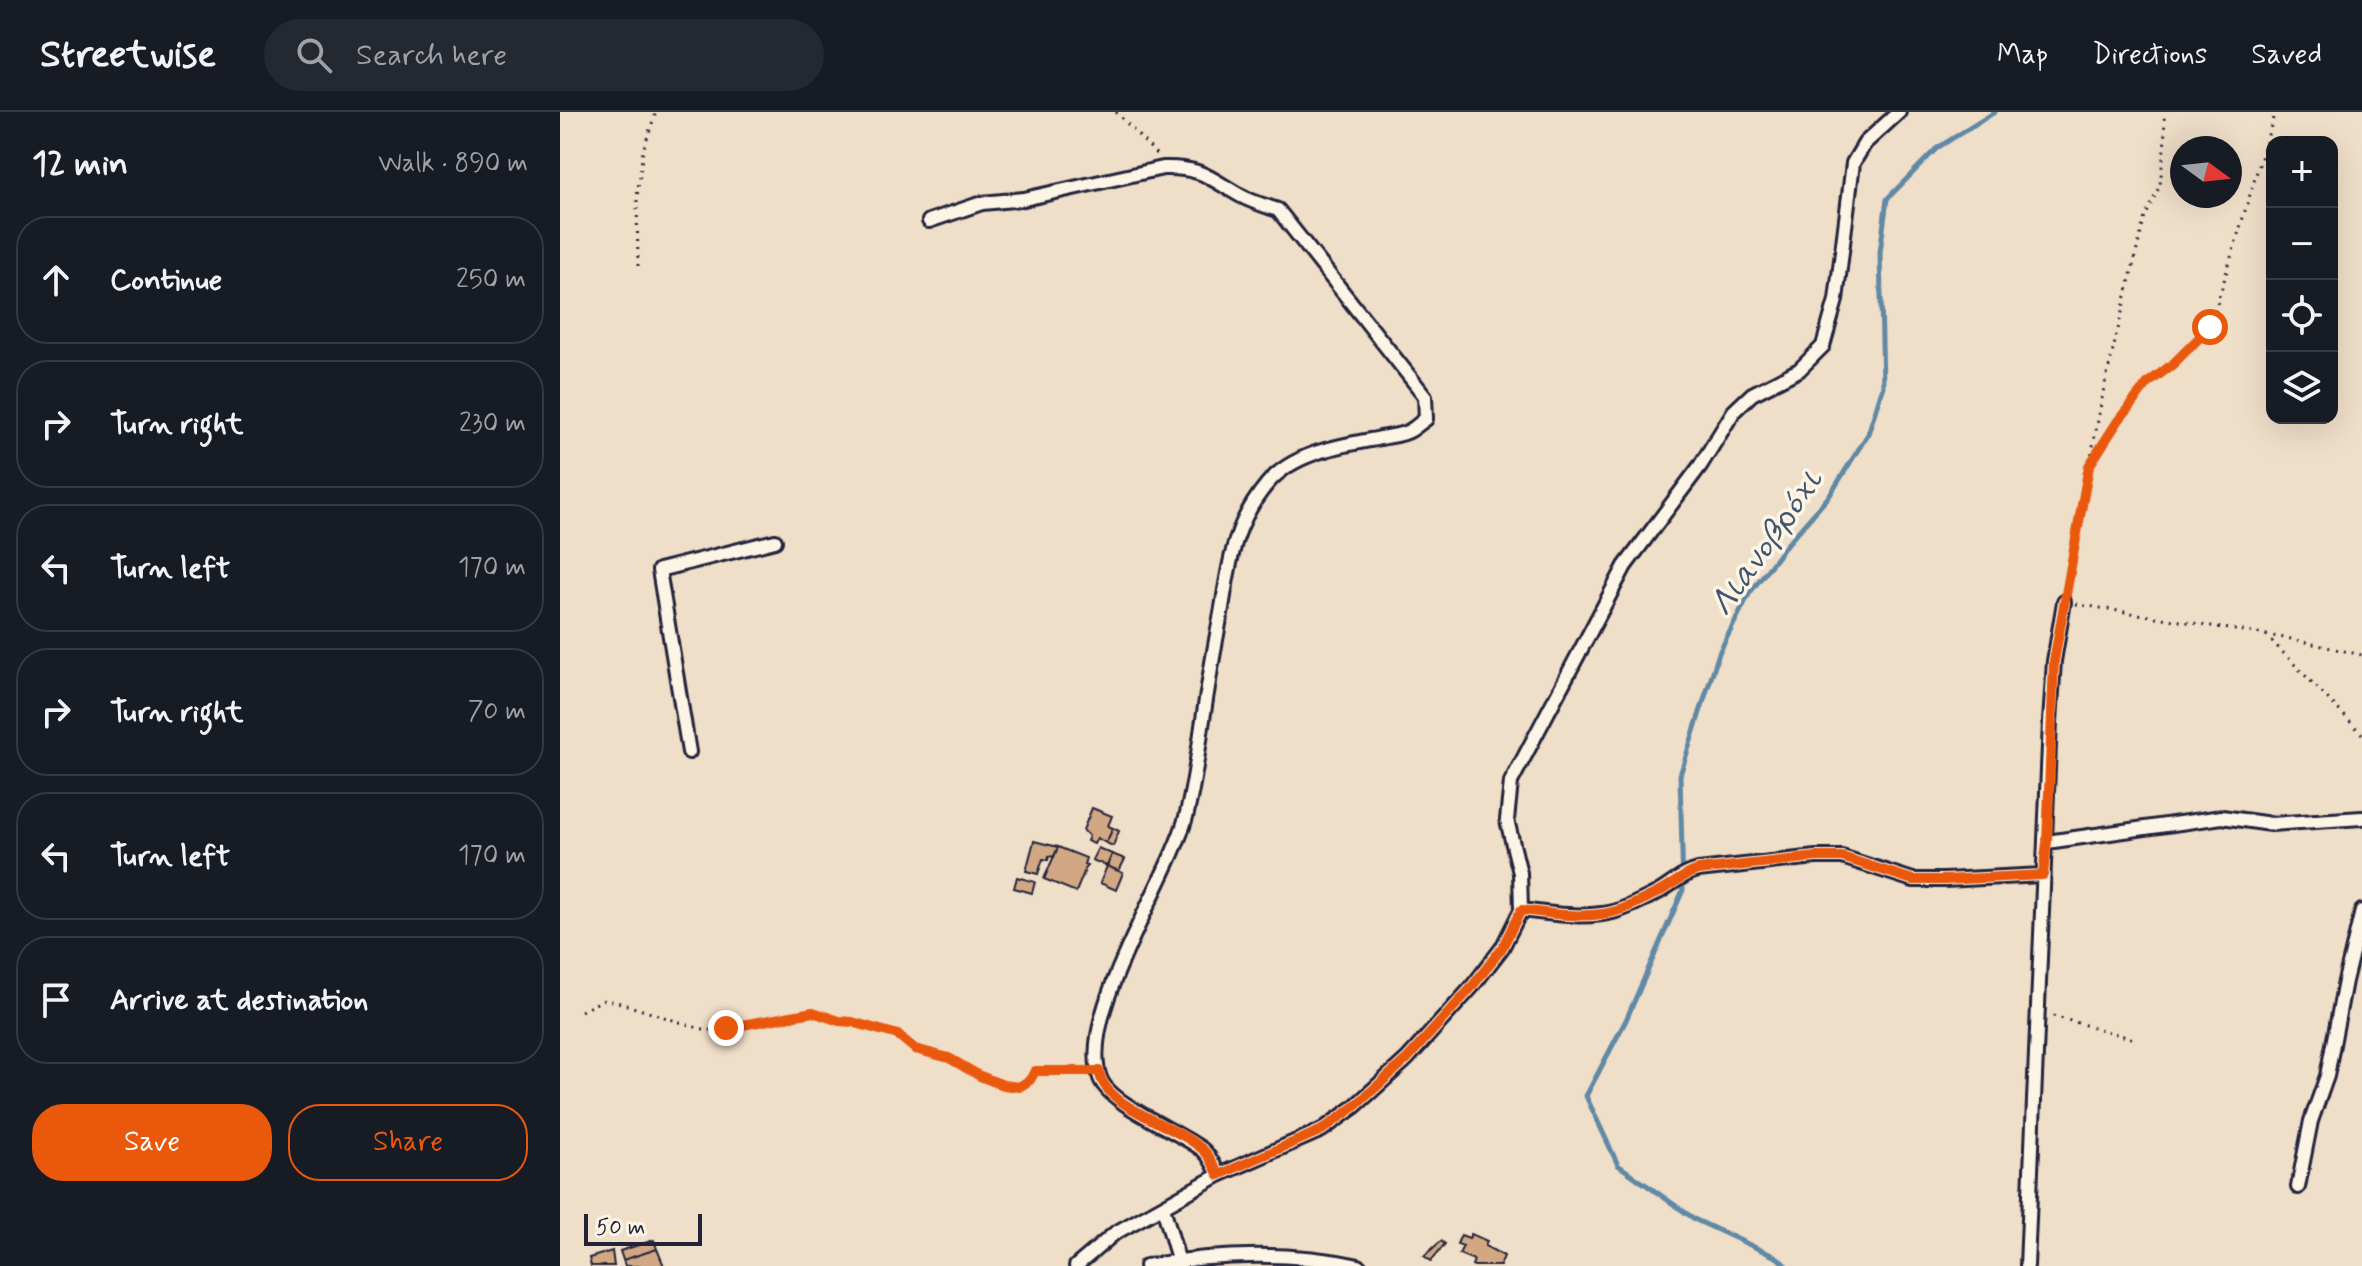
<!DOCTYPE html>
<html lang="en">
<head>
<meta charset="utf-8">
<style>
  body { margin:0; font-family:Mynerve,sans-serif; background:#242831; color:#f1f3f6 }
  .controls { position:absolute; right:24px; top:24px; display:grid; overflow:hidden; border-radius:16px; box-shadow:0 8px 32px #0002 }
  .controls button { width:72px; height:72px; display:grid; place-items:center; padding:0; border:0; border-bottom:2px solid #363941; background:#171b24; color:#f1f3f6; font:40px sans-serif }
  .compass { position:absolute; left:1610px; top:24px; width:72px; height:72px; border-radius:50%; background:#171b24; box-shadow:0 8px 32px #0002; rotate:105deg }
  .scale { position:absolute; left:24px; bottom:20px; width:118px; box-sizing:border-box; padding-left:8px; border:4px solid #22223b; border-top:0; font-size:22px; line-height:28px; white-space:nowrap; color:#22223b; -webkit-text-stroke:6px #fcf5e5; paint-order:stroke }
  .stop { position:absolute; width:24px; height:24px; margin:-18px; border:6px solid #ea580c; border-radius:50%; background:#fff }
  .stop.end { background:#ea580c; border-color:#fff; box-shadow:0 2px 8px #0008 }
  .list { margin:0; padding:0; list-style:none }
  h2 { display:flex; justify-content:space-between; align-items:center; height:104px; margin:0; padding:0 32px; font-size:34px }
  h2 small { font-size:26px; font-weight:400; color:#9ea1a6 }
  .list li { display:grid; grid-template-columns:52px 1fr auto; gap:24px; align-items:center; box-sizing:border-box; height:128px; margin:0 16px 16px; padding:0 16px; border:2px solid #363941; border-radius:32px }
  .list b { display:block; font-size:30px; white-space:nowrap }
  .list em { font-size:26px; font-style:normal; color:#9ea1a6 }
  .actions { display:flex; gap:16px; padding:24px 32px }
  .actions a { flex:1; padding:18px 0; border:2px solid #ea580c; border-radius:32px; text-align:center; font-size:28px; color:#ea580c }
  .actions .main { background:#ea580c; color:#fff }
  .icon { flex:none; width:44px; height:44px; fill:none; stroke:currentColor; stroke-width:2; stroke-linecap:round; stroke-linejoin:round }
  .map { position:relative; flex:none; width:1802px; height:1154px; overflow:hidden }
  header { display:flex; align-items:center; gap:48px; box-sizing:border-box; height:112px; padding:0 40px; background:#171b24; border-bottom:2px solid #363941 }
  header strong { font-size:38px }
  nav { display:flex; gap:44px; margin-inline-start:auto; font-size:28px }
  .search { width:560px; height:72px; background:#242831; display:flex; align-items:center; gap:20px; box-sizing:border-box; padding:0 28px; border-radius:44px; color:#9ea1a6; font-size:30px }
  main { display:flex }
  aside { flex:1; background:#171b24 }
  .map>svg:first-child { display:block }
</style>
</head>
<body>
<header>
<strong>Streetwise</strong>
<div class="search"><svg class="icon" aria-label="search" viewBox="0 0 24 24"><circle cx="10" cy="10" r="6"/><path d="M15 15l6 6"/></svg>Search here</div>
<nav><a>Map</a><a>Directions</a><a>Saved</a></nav>
</header>
<main>
<aside>
<h2>12 min<small>Walk · 890 m</small></h2>
<ul class="list">
<li><svg class="icon" aria-label="ahead" viewBox="0 0 24 24"><path d="M12 20V5M6 11l6-6 6 6"/></svg><div><b>Continue</b></div><em>250 m</em></li>
<li><svg class="icon" aria-label="right" viewBox="0 0 24 24"><path d="M7 20v-9h11M14 6l5 5-5 5"/></svg><div><b>Turn right</b></div><em>230 m</em></li>
<li><svg class="icon" aria-label="left" viewBox="0 0 24 24"><path d="M17 20v-9H6M10 6l-5 5 5 5"/></svg><div><b>Turn left</b></div><em>170 m</em></li>
<li><svg class="icon" aria-label="right" viewBox="0 0 24 24"><path d="M7 20v-9h11M14 6l5 5-5 5"/></svg><div><b>Turn right</b></div><em>70 m</em></li>
<li><svg class="icon" aria-label="left" viewBox="0 0 24 24"><path d="M17 20v-9H6M10 6l-5 5 5 5"/></svg><div><b>Turn left</b></div><em>170 m</em></li>
<li><svg class="icon" aria-label="arrive" viewBox="0 0 24 24"><path d="M6 21V4h12l-3 4 3 4H6"/></svg><div><b>Arrive at destination</b></div></li>
</ul>
<div class="actions"><a class="main">Save</a><a>Share</a></div>
</aside>
<div class="map">
<svg width="1802" height="1154" viewBox="0 0 1802 1154">
  <rect width="100%" height="100%" fill="#efdec8"/>
  <filter id="ink" filterUnits="userSpaceOnUse"><feTurbulence type="fractalNoise" baseFrequency=".0125" numOctaves="2"/><feDisplacementMap in="SourceGraphic" scale="16" xChannelSelector="R" yChannelSelector="G"/><feConvolveMatrix kernelMatrix="1 2 1 2 8 2 1 2 1" color-interpolation-filters="sRGB"/></filter>
  <g filter="url(#ink)">
    <g fill="none" stroke-linecap="round" stroke-linejoin="round">
      <path stroke="#6189a6" stroke-width="5" d="M1226,1154L1218,1146L1136,1108L1058,1053L1026,984L1066,908L1123,778L1120,663L1159,541L1189,482L1223,437L1270,383L1308,322L1323,274L1320,140L1327,87L1377,36L1435,0"/>
    </g>
    <path fill="#d1a883" stroke="#22223b" stroke-width="2" d="M532,696L552,704L548,714L553,716L546,731L537,726L534,732L527,729L529,724L523,718Z
      M553,716L559,719L553,734L546,731Z
      M474,729L498,735L494,745L489,744L488,748L483,747L478,762L466,759Z
      M498,735L526,746L524,752L527,753L516,780L484,767Z
      M538,736L552,742L547,754L532,748Z
      M552,742L565,747L559,759L547,754Z
      M547,754L563,761L556,778L540,771Z
      M457,765L475,770L472,781L454,776Z
      M911,1122L927,1129L925,1134L944,1144L940,1154H914L912,1153L914,1148L899,1142L903,1134L897,1132L901,1123L909,1126Z
      M94,1128L97,1137L63,1148L60,1139Z
      M881,1129L885,1132L871,1149L864,1144Z
      M97,1137L104,1154H65L63,1148Z
      M52,1139L54,1154H31L29,1146Z"/>
    <g fill="none" stroke-linecap="round" stroke-linejoin="round">
      <g stroke="#22223b" stroke-width="18">
        <path id="street" d="M1339,0L1305,31L1293,51L1276,188L1263,234L1239,258L1192,282L1174,299L1140,354L1065,454L951,670L947,708L960,761L961,798C987,801 1015,806 1042,802C1061,800 1078,790 1095,782C1111,774 1119,763 1138,758L1256,745H1282L1353,768H1384L1483,763
          M369,109L422,91L464,87L603,56C642,55 649,66 681,84C692,90 706,94 718,98L865,284L866,307C861,310 856,315 851,318C842,324 827,324 816,327C778,334 733,341 707,372C674,412 670,447 662,496C654,537 647,579 641,621C637,649 633,678 626,705C608,770 517,903 540,966C550,993 619,1019 643,1038C650,1044 655,1055 659,1063
          M129,640L99,458L215,429
          M1487,730L1662,705L1711,712L1802,706
          M1738,1075L1751,1009L1767,964L1785,869L1802,799
          M603,1095L620,1154
          M516,1154L555,1121L659,1063L762,1018L794,995L847,947L911,876L942,836L961,798
          M586,1154C655,1142 730,1139 799,1154
          M1467,1154L1490,610L1494,549L1504,490"/>
      </g>
      <path stroke="#22223b" stroke-width="3" stroke-dasharray="2 6" stroke-linecap="butt" d="M556,0L597,43
        M78,154L77,85L83,38L96,0
        M1530,350L1544,276L1584,108L1600,73L1605,27L1604,0
        M1506,478L1529,354L1558,309L1588,271L1613,252L1650,215L1715,0
        M1516,492L1731,527L1802,543
        M1706,523L1802,622
        M21,899L43,888L54,889L138,916L150,918L253,900L279,909L292,910L338,923L355,937L389,946L420,964L443,973L459,975L470,968L475,959H525
        M1493,904L1574,927"/>
      <use href="#street" stroke="#fcf5e5" stroke-width="12"/>
    </g>
  </g>
  <g fill="none" stroke-linecap="round" stroke-linejoin="round" filter="url(#ink)">
    <path stroke="#ea580c" stroke-width="10" d="M166,916L253,900L279,909L292,910L338,923L355,937L389,946L420,964L443,973L459,975L470,968L475,959H539C545,999 622,1013 647,1042C652,1048 655,1057 659,1063L762,1018L794,995L847,947L911,876L942,836L961,798C987,801 1015,806 1042,802C1061,800 1078,790 1095,782C1111,775 1121,763 1138,758L1256,745H1282L1353,768H1384L1483,763L1487,730L1494,549L1529,354L1558,309L1588,271L1613,252L1650,215"/>
  </g>
  <g text-anchor="middle" stroke-width="7" stroke-linejoin="round" paint-order="stroke">
    <g font-size="34" font-style="italic" fill="#425570" stroke="#fcf5e5">
      <text transform="translate(1205 430) rotate(-55)" y="12">Λιανοβρόχι</text>
    </g>
  </g>
</svg>
<div class="controls">
<button>+</button>
<button>−</button>
<button><svg class="icon" aria-label="locate" viewBox="0 0 24 24"><circle cx="12" cy="12" r="6"/><path d="M12 2v4M12 18v4M2 12h4M18 12h4"/></svg></button>
<button><svg class="icon" aria-label="layers" viewBox="0 0 24 24"><path d="M12 4l9 5-9 5-9-5zM3 14l9 5 9-5"/></svg></button>
</div>
<svg class="compass" viewBox="-18 -18 36 36"><path d="M0-13l5 13h-10z" fill="#e53935"/><path d="M0 13l5-13h-10z" fill="#9ea1a6"/></svg>
<div class="scale">50 m</div>
<div class="stop" style="left:1650px;top:215px"></div>
<div class="stop end" style="left:166px;top:916px"></div>
</div>
</main>
</body>
</html>
